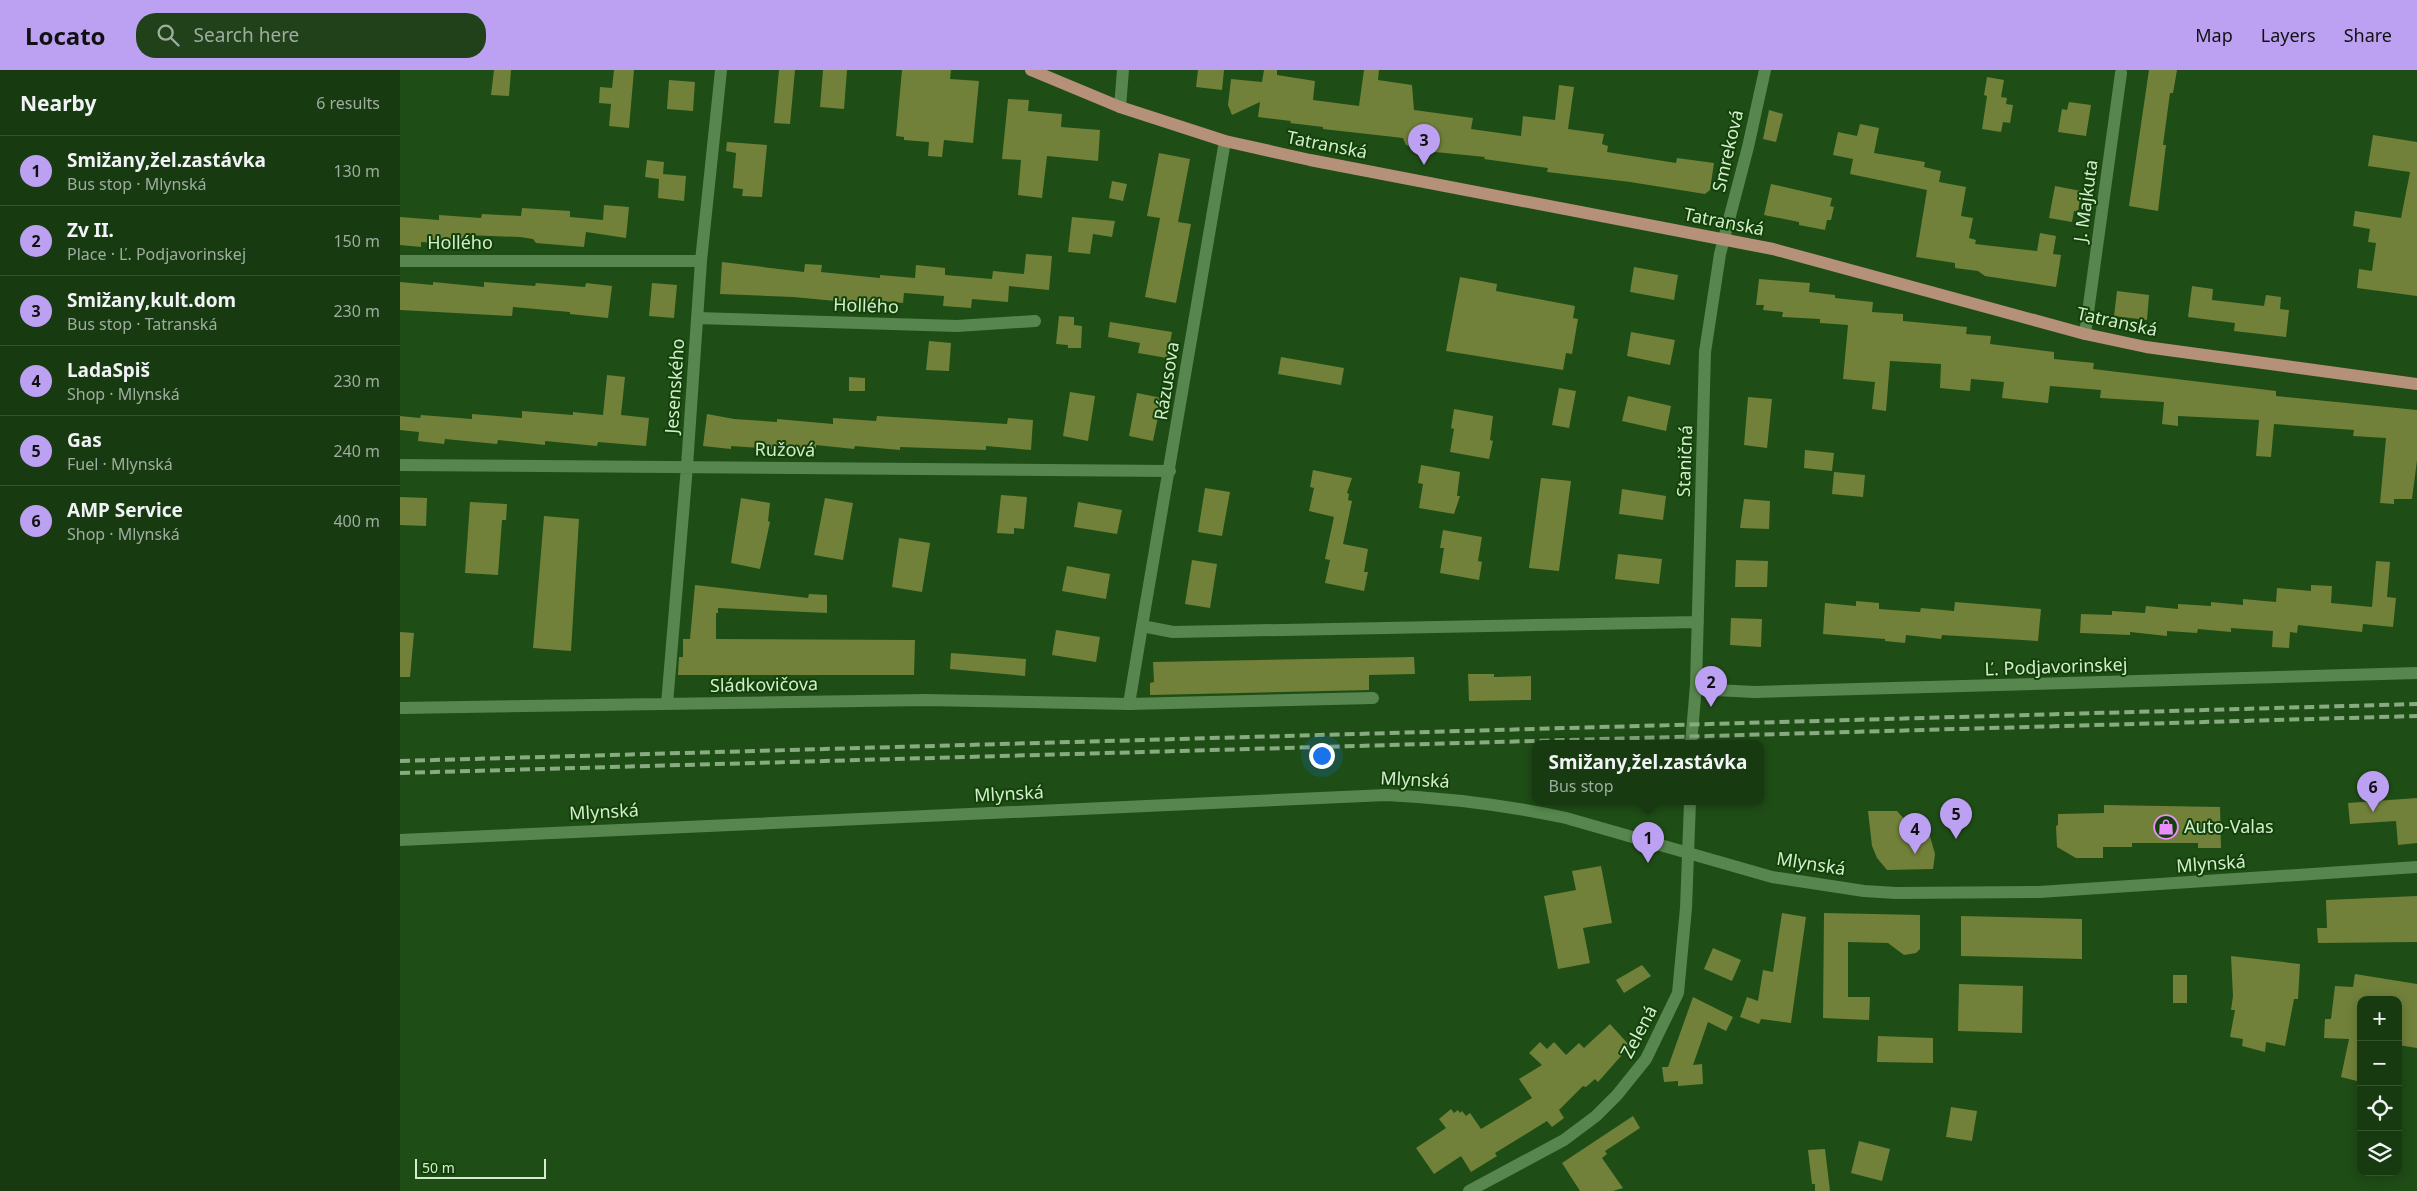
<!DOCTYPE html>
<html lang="en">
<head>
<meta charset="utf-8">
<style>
  body { margin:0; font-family:"Noto Sans",sans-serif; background:#204119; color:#f1f3f6 }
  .controls { position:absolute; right:15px; bottom:15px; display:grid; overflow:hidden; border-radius:10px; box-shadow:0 2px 12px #0003 }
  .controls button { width:45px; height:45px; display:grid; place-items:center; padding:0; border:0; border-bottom:1px solid #365430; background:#173a10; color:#f1f3f6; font:25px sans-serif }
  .scale { position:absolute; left:15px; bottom:12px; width:131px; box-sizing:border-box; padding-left:5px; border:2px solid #d3edce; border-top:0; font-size:14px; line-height:18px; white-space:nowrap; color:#d3edce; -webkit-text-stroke:4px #134209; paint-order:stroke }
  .you { position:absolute; left:921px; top:685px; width:18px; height:18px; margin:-12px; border:4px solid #fff; border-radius:50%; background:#1a73e8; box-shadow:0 0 0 8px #1a73e833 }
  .badge { display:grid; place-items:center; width:32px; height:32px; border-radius:50%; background:#bca0f2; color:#111; font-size:16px; font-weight:700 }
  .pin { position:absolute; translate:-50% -41px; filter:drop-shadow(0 1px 2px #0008) }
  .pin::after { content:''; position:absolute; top:26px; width:18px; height:15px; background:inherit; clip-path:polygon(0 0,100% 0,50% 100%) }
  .popup { position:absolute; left:1132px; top:670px; width:232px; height:65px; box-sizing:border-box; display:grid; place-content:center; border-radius:10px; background:#173a10; filter:drop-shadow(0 1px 4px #0005); font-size:16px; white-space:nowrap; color:#9ead9f }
  .popup b { font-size:19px; color:#f1f3f6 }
  .popup::after { content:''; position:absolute; left:50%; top:100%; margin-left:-10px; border:10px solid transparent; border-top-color:#173a10 }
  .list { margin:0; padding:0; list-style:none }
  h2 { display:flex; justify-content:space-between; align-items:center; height:65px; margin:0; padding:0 20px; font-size:21px }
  h2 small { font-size:16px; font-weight:400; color:#9ead9f }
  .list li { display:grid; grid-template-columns:32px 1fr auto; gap:15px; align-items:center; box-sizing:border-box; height:70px; padding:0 20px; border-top:1px solid #365430 }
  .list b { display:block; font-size:19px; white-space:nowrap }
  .list p { margin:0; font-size:16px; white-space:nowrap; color:#9ead9f }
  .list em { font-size:16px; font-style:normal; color:#9ead9f }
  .icon { flex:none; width:28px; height:28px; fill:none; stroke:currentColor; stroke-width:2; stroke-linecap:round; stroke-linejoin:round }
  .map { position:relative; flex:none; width:2017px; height:1121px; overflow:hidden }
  header { display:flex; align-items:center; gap:30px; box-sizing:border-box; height:70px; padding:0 25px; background:#bca0f2; color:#111 }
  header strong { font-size:24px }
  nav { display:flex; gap:28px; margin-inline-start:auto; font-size:18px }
  .search { width:350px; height:45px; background:#204119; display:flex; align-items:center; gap:12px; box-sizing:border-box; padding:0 18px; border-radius:20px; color:#9ead9f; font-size:19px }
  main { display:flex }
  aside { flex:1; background:#173a10 }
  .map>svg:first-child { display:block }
</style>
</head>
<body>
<header>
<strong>Locato</strong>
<div class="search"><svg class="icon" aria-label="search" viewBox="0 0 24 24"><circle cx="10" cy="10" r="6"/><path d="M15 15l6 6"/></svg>Search here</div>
<nav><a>Map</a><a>Layers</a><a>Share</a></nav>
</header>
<main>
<aside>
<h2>Nearby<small>6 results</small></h2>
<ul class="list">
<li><span class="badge">1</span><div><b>Smižany,žel.zastávka</b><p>Bus stop · Mlynská</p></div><em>130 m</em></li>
<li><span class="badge">2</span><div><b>Zv II.</b><p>Place · Ľ. Podjavorinskej</p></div><em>150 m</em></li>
<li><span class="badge">3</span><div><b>Smižany,kult.dom</b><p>Bus stop · Tatranská</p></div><em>230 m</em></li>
<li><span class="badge">4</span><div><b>LadaSpiš</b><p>Shop · Mlynská</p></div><em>230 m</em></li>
<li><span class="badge">5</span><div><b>Gas</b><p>Fuel · Mlynská</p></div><em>240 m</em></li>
<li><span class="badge">6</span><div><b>AMP Service</b><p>Shop · Mlynská</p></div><em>400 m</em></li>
</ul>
</aside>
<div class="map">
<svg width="2017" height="1121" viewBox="0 0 2017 1121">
  <rect width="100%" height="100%" fill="#1f4d16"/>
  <path fill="#71813a" d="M94,0H111L109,26L91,25Z
    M214,0H234L229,58L209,56L211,34L199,33L200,17L212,18Z
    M379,0H395L390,54L374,53Z
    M423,0H447L444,39L420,37Z
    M502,0H551L550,9L579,11L573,73L544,70L542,87L528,86L529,72L504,70V67L496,66Z
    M798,0H824L822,20L796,17Z
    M864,0H877V5L915,11L913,30L959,36L964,0H979L978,10L1012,15L1014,40L1073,48L1071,59L1121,66L1123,46L1155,50L1159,15L1174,17L1168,59L1204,64L1202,74L1208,76L1207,82L1276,93L1277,88L1314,93L1310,120L1305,124L1230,112L1147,102L1148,98L1084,89L1085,87L1035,82L1006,75L1003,68L923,59V57L890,53L891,51L858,47L860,32L832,45L828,35L831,9L862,12Z
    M1749,0H1777L1773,23H1770L1763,75H1766L1758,141L1729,136Z
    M1587,7L1604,10L1601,27L1607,28L1606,34L1613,35L1610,53L1603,52L1601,62L1582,59L1587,26L1584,25Z
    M269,10L295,12L293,41L267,39Z
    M608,29L629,30L628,41L662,44L661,57L700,60L698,91L647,86L642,128L618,125L621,90L602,89Z
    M1669,32L1691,35L1686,66L1658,62L1662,39L1667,40Z
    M1369,40L1383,44L1376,72L1363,69Z
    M1460,54L1479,58L1474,83L1525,92L1524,97L1541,101L1539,112L1566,117L1561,146L1573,148L1569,168L1576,170L1575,174L1637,181L1640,163L1656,166L1653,184L1661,185L1656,217L1585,206L1578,201L1555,198V193L1516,187L1527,120L1450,104L1453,89L1433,85L1438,62L1457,66Z
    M1973,65L2017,72V226L1957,218L1959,199L1972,201L1976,173L1968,172L1970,159L1953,156L1955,141L2001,148L2010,102L1968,96Z
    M327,72L367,75L362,127L342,126L343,119L333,118L336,83L326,81Z
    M759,83L790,89L778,152L791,154L776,233L745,227L760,148L747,146Z
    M247,90L264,92L263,104L286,106L284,131L258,128L259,109L245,107Z
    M712,111L727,114L723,131L709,128Z
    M1371,114L1432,128L1430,136L1434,137L1431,150H1427L1425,160L1399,155V152L1364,145Z
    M1655,116L1681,121L1678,142L1674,141L1672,152L1649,148Z
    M204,135L229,137L226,168L186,162L184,177L136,173L133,169L120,167L66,165L65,175L21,172V177L0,175V147L39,150V145L81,148L82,144L121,146L122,138L170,141V147L203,150Z
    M672,147L715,151L712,167L693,164L690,184L668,182Z
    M626,184L652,186L649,220L609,216L608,232L572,229L571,238L543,236L544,226L504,223L503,233L469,230L468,234L393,227L320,224L322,192L404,202L405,194L422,195L421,202L480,208V205L515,208L516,195L545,198V205L592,209L593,201L624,204Z
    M1234,197L1278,205L1274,230L1230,222Z
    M1060,207L1097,214L1096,221L1175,236L1173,248L1178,249L1172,284L1166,283L1163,300L1046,281Z
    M1359,209L1410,213L1409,222L1435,225V228L1473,232L1472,242L1503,244V251L1567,257L1566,264L1591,266L1590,274L1654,282V289L1694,293L1693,299L1876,321V326L2017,340V390L2012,429H1994V434L1980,433L1986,368L1953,366L1954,360L1874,354L1871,387L1856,386L1859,350L1778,346V356L1762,354L1764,332L1700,328L1701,320L1650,316L1648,333L1602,328L1604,312L1571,309L1570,321L1540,318L1541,294L1490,291L1486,341L1472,339L1475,312L1443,309L1448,255L1420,253V249L1382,247L1383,242L1363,240L1364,235H1356Z
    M0,212L33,215V212L84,217V212L135,216L136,213L185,217L186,213L212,216L208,248L170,244V242L113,237L112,246L0,240Z
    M252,213L277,215L274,248L249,246Z
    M1792,216L1813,219L1812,230L1864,236L1866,225L1881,227L1880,239L1889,240L1886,267L1834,261L1835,253L1788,247Z
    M1717,221L1749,225L1747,250L1714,246Z
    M659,246L674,247V255L682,256L681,278H668V275L656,274Z
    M710,252L772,262L767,288L738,283L740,273L708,267Z
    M1231,262L1275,270L1270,295L1227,286Z
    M529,271L551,273L549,301L526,300Z
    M881,287L944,298L941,315L878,304Z
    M207,305L225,307L221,345L249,348L246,376L198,372L197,376L145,371V375L98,370L97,374L45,369L44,374L18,371L19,362L0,360V346L20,348L21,345L72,349V344L122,348V341L173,345V342L203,345Z
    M449,307L465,308V321H449Z
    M1159,318L1176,321L1169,358L1152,355Z
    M670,322L695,326L688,371L663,366Z
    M737,323L762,328L753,371L729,366Z
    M1228,326L1271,336L1266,361L1222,351Z
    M1348,327L1372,329L1367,378L1344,375Z
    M1054,339L1093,346L1090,370L1093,371L1089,389L1050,382L1054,359L1051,358Z
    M307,344L334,349L377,352V349L433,354V348L476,351L477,346L607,354L608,348L633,350L631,380L586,376V380L500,377V380L455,376L454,379L416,375V379L374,375L373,379L331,376V379L303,376Z
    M1405,380L1434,383L1432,401L1404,398Z
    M1021,395L1060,402L1057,426H1060L1054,444L1019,438L1023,414L1018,413Z
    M913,400L952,408L947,423L949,424L948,430L952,431L943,474L968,479L964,502H968L964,521L925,513L930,490L925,489L934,447L909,441L914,418L910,417Z
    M1434,402L1465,405L1463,427L1432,424Z
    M1141,408L1171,411L1159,501L1129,498Z
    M805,418L830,422L822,466L798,462Z
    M1222,419L1266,426L1263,450L1219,444Z
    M601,425L627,427L624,459L614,458V464L597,463Z
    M0,427L27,428L26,456L0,455Z
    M341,428L370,433L368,451L370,452L360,499L331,493Z
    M425,428L453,433L443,490L414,485Z
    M1344,429L1370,431L1369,459L1340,458Z
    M70,432L107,434L106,450H102L98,505L65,503Z
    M678,432L722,440L717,464L674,457Z
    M144,446L179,449L171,581L133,578Z
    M1043,460L1082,467L1078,491L1082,492L1079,510L1040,503L1044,478H1040Z
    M499,468L530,473L522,522L492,517Z
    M1218,484L1262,489L1259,514L1215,509Z
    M792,490L817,494L810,538L785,534Z
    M1336,490L1368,491L1367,517H1335Z
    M1976,491L1990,492L1987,527L1996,528L1993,557L1963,554L1962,562L1898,555L1897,563L1890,562L1889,578L1872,577L1873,561L1831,558V562L1798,559L1797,563L1767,561V566L1730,562V565L1680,563L1681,544L1712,545V541L1745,543L1746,536L1778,539V534L1811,536V532L1843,535V529L1876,532L1877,518L1911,521V515L1932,516L1931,533L1972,537Z
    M667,496L710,504L706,529L662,521Z
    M295,515L408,528L409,524L427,525V543L318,538V543H316V569L515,570L514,605H278L279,587H283V569H290Z
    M1456,531L1479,533V539L1520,542L1521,538L1554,541L1555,532L1641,539L1638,571L1542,565L1541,569L1506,565L1505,573L1485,571V569L1423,564L1425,533L1456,536Z
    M1331,548L1362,549L1361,577L1330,575Z
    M656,560L700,567L696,592L652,585Z
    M0,562L14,563L10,607H0Z
    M551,583L626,589L625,606L550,599Z
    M1014,587L1015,604L969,605V620L750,625V613L754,612L753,592Z
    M1068,604H1094V607L1131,606V630L1069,631Z
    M2017,728V773L1998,775L1996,751L1950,754L1948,733Z
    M1704,735L1820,737L1821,778H1798V773H1732V777H1703V788H1676L1657,777L1656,756L1658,755V744L1704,743Z
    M1468,741H1497L1514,760L1528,759L1535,784L1533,799L1487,800L1477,788L1472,776Z
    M1201,796L1212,853L1183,858L1190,893L1158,899L1144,826L1176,820L1172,801Z
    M2017,826V872L1918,873L1917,858H1927L1926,830Z
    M1382,843L1406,847L1391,953L1361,949L1359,954L1340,947L1347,927L1358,931L1363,900L1373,902Z
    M1424,843L1520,845V879L1516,883L1504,885L1488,873L1448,872V927H1470L1469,950L1423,948Z
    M1561,846L1682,849V889L1561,886Z
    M1313,878L1341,890L1332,911L1304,899Z
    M1831,886L1900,894L1898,929H1894L1885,976L1866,972L1865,982L1842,976L1843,969L1830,967L1835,940H1831L1833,926Z
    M1242,895L1251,906L1224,923L1216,910Z
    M1955,904L2017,914V978L1998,975V930H1961V1012L1941,1007L1949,969L1924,968L1925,949H1931L1935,916L1953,917Z
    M1773,905H1787V933H1773Z
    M1559,914L1623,916L1622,963L1558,961Z
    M1293,927L1333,947L1326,961L1308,952L1293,995L1302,994L1303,1014L1278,1016V1011L1264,1012L1262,997H1268Z
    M1210,954L1230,976L1198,1012L1195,1009L1186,1017L1183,1016L1159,1040L1164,1048L1152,1057L1147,1051L1095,1083L1097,1086L1071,1102L1061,1086L1034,1104L1016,1078L1046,1058L1039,1049L1051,1039L1054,1043L1058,1040L1060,1043L1062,1041L1066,1046L1070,1043L1081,1059L1132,1028L1119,1009L1142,995L1129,983L1140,972L1147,979L1154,972L1166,985L1179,973L1184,978Z
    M1478,966L1533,968V993L1477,992Z
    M1551,1037L1577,1041L1572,1071L1546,1067Z
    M1233,1046L1240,1058L1205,1081L1207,1084L1202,1088L1223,1118L1213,1121H1180L1162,1093Z
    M1459,1071L1490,1079L1482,1111L1451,1103Z
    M1425,1079L1430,1121H1415V1114H1412L1408,1080Z"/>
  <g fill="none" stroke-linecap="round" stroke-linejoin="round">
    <path stroke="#57864e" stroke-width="12" d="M720,37L723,0
      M0,191H301
      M297,248L557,256L635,251
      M1685,264L1721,3
      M0,395L770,401
      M742,556L825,71
      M1296,615L1314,620L1355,622L2017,603
      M267,634L287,396L301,191L321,0
      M729,634L742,556L773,562L1298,552
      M0,638L525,630L729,634L973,628
      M1291,674L1296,615L1305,282L1320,184L1348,77L1365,0
      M0,770L986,725C1047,728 1106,735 1166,748L1372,807L1464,821L1496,823L1639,822L2017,797
      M1069,1121L1164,1070L1196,1046L1217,1025L1246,989L1278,923L1286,838L1290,732"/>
    <path stroke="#b5917a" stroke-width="12" d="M631,0L720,37L825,71L910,90L1373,179L1685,264L1746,277L2017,314"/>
    <path stroke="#89ab82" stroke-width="4" stroke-dasharray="10 5" stroke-linecap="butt" d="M0,691L2017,634
      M0,703L2017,646"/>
  </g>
  <defs>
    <g id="shop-ring" transform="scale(1.25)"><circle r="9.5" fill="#134209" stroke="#ea8dfd" stroke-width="1.5"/><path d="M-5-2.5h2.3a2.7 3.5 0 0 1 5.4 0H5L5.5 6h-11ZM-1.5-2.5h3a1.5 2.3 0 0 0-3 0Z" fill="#ea8dfd"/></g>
  </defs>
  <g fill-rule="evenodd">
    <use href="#shop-ring" x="1766" y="757"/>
  </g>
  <g text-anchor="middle" stroke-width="4" stroke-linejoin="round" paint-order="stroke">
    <g font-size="18" fill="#d3edce" stroke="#134209">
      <text transform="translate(927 75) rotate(11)" y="6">Tatranská</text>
      <text transform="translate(1328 81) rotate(-77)" y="6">Smreková</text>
      <text transform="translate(1686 131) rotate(-82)" y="6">J. Majkuta</text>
      <text transform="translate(1324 152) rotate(11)" y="6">Tatranská</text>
      <text x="60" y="179">Hollého</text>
      <text transform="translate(466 236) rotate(2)" y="6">Hollého</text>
      <text transform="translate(1717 252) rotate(12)" y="6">Tatranská</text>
      <text transform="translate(767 311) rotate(-81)" y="6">Rázusova</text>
      <text transform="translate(275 316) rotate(-86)" y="6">Jesenského</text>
      <text transform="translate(385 380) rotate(1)" y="6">Ružová</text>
      <text transform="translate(1285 391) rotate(-88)" y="6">Staničná</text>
      <text transform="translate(1656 597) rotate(-2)" y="6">Ľ. Podjavorinskej</text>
      <text transform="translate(364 615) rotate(-1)" y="6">Sládkovičova</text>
      <text transform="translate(1015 710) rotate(3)" y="6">Mlynská</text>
      <text transform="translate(609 724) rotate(-3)" y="6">Mlynská</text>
      <text transform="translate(204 742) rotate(-3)" y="6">Mlynská</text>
      <text transform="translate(1411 794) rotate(9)" y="6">Mlynská</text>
      <text transform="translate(1811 794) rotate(-4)" y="6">Mlynská</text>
      <text transform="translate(1239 962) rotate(-62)" y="6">Zelená</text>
    </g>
    <g font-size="18" fill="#d3edce" stroke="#134209" text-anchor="start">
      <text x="1784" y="763">Auto-Valas</text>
    </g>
  </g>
</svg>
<div class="controls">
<button>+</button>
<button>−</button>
<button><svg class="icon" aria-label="locate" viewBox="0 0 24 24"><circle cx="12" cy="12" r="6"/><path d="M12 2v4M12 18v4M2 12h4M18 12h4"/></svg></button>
<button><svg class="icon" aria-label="layers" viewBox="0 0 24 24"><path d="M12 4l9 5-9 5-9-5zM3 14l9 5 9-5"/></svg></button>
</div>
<div class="scale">50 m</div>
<div class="you"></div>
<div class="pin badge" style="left:1248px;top:793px">1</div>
<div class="popup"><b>Smižany,žel.zastávka</b>Bus stop</div>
<div class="pin badge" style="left:1311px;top:637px">2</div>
<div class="pin badge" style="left:1024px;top:95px">3</div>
<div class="pin badge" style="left:1515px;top:784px">4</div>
<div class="pin badge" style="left:1556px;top:769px">5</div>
<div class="pin badge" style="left:1973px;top:742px">6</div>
</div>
</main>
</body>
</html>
